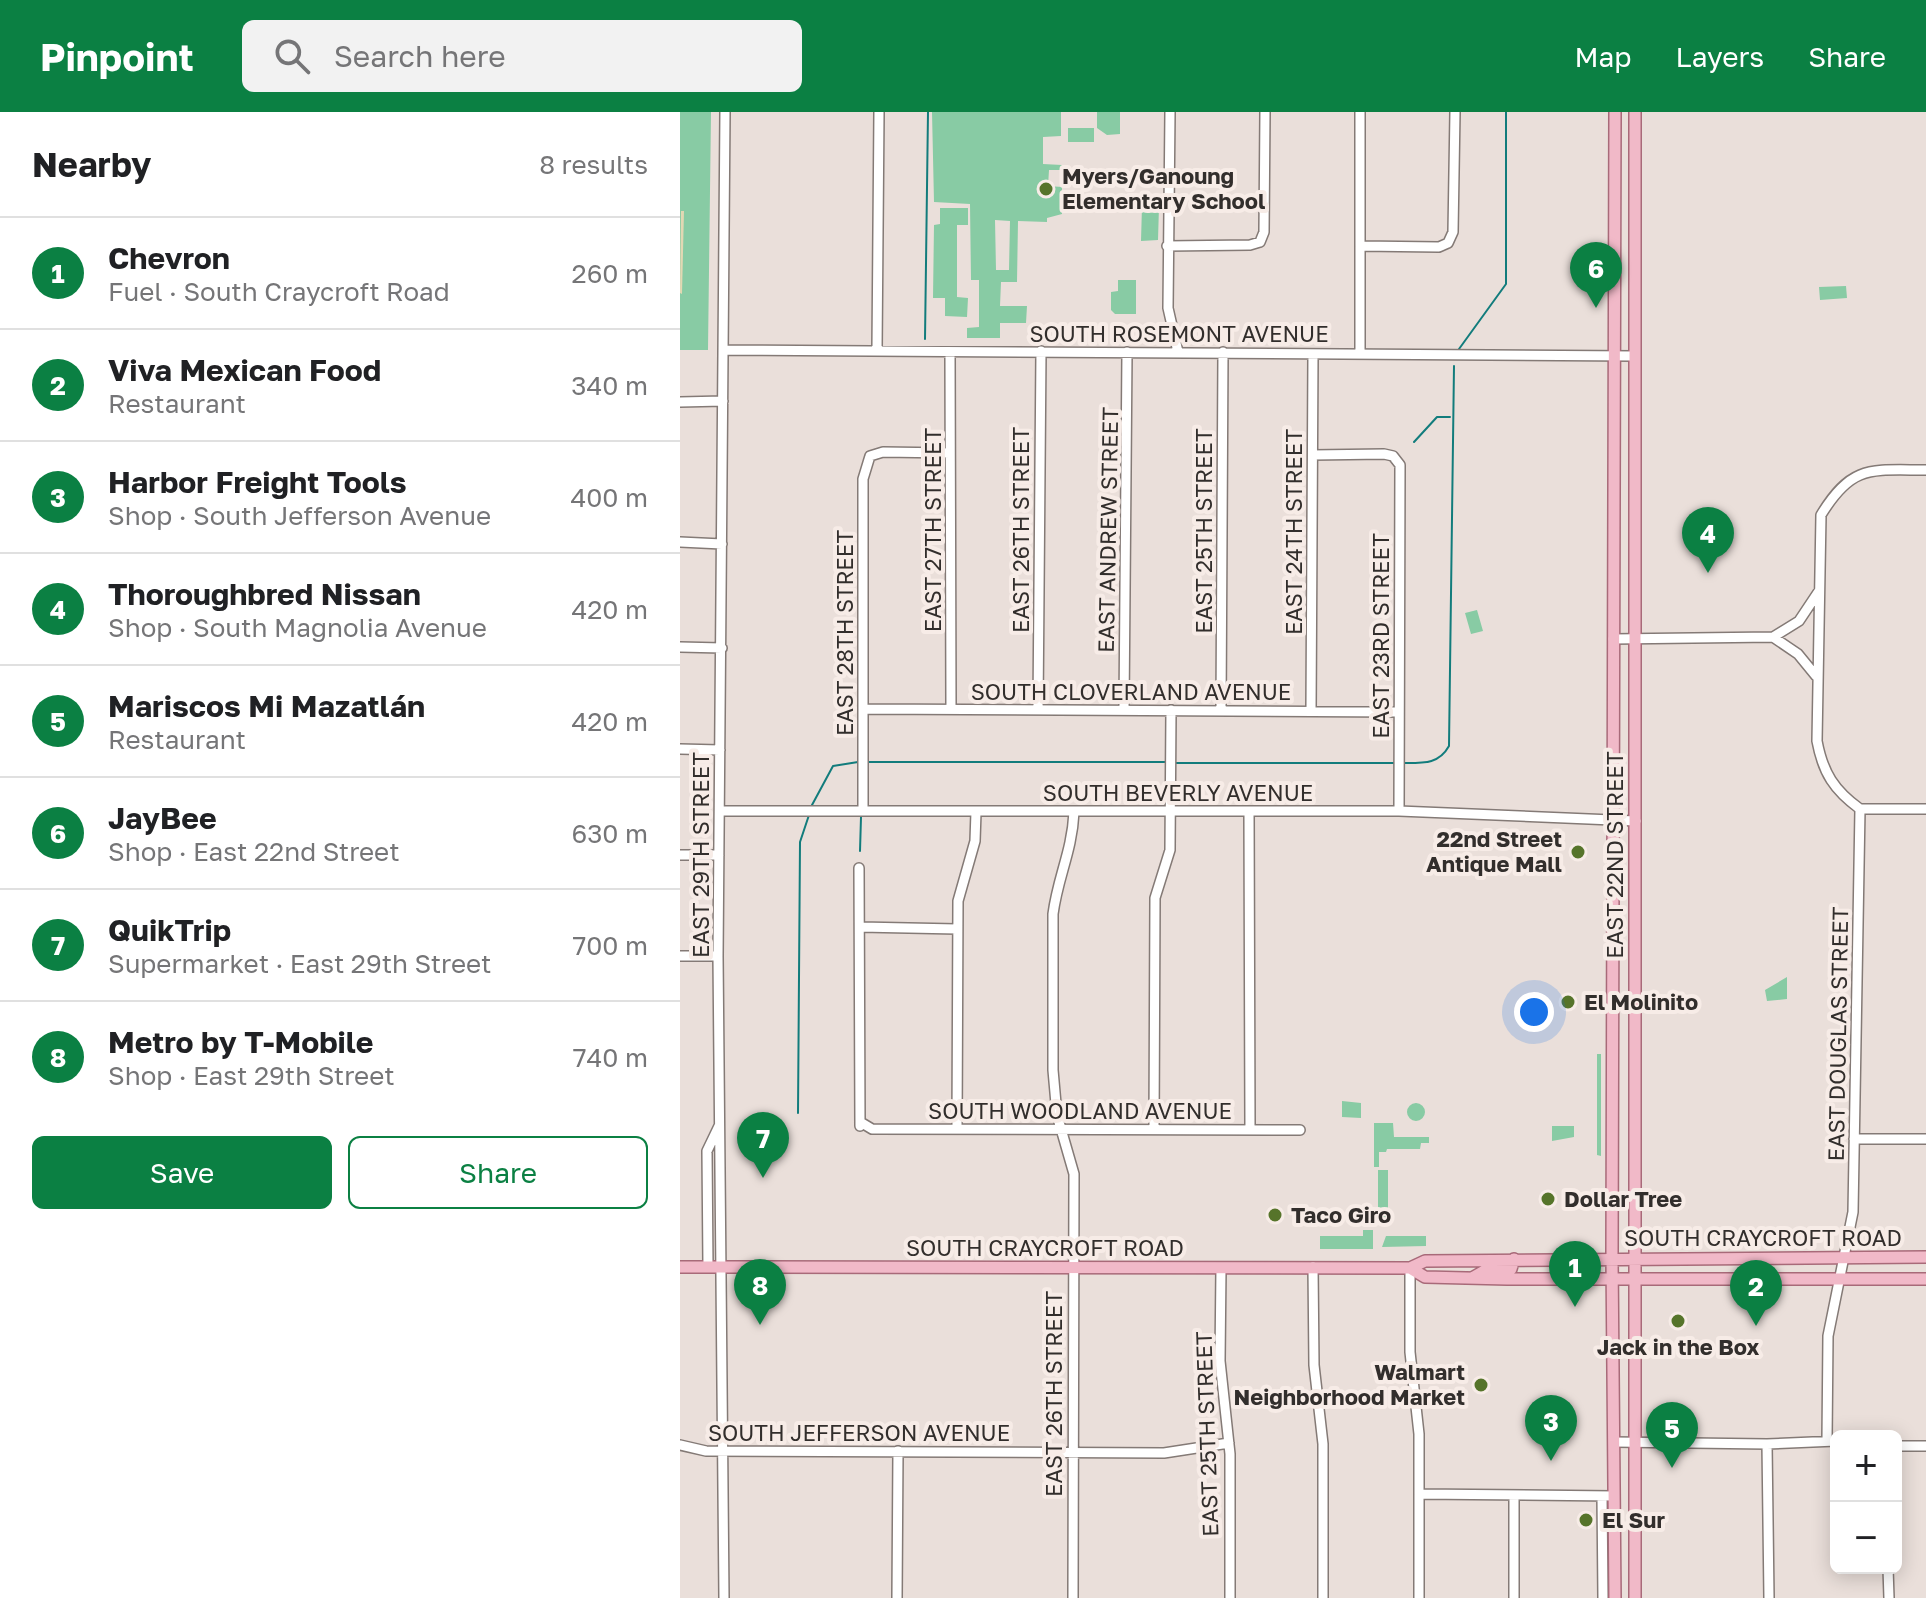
<!DOCTYPE html>
<html lang="en">
<head>
<meta charset="utf-8">
<style>
  body { margin:0; font-family:"Golos Text",sans-serif; background:#f2f2f2; color:#202124 }
  .controls { position:absolute; right:24px; bottom:24px; display:grid; overflow:hidden; border-radius:12px; box-shadow:0 4px 20px #0003 }
  .controls button { width:72px; height:72px; display:grid; place-items:center; padding:0; border:0; border-bottom:2px solid #e0e0e0; background:#fff; color:#202124; font:40px sans-serif }
  .you { position:absolute; left:854px; top:900px; width:28px; height:28px; margin:-20px; border:6px solid #fff; border-radius:50%; background:#1a73e8; box-shadow:0 0 0 12px #1a73e833 }
  .badge { display:grid; place-items:center; width:52px; height:52px; border-radius:50%; background:#0b8043; color:#fff; font-size:26px; font-weight:700 }
  .pin { position:absolute; translate:-50% -66px; filter:drop-shadow(0 2px 4px #0008) }
  .pin::after { content:''; position:absolute; top:42px; width:28px; height:24px; background:inherit; clip-path:polygon(0 0,100% 0,50% 100%) }
  .list { margin:0; padding:0; list-style:none }
  h2 { display:flex; justify-content:space-between; align-items:center; height:104px; margin:0; padding:0 32px; font-size:34px }
  h2 small { font-size:26px; font-weight:400; color:#757577 }
  .list li { display:grid; grid-template-columns:52px 1fr auto; gap:24px; align-items:center; box-sizing:border-box; height:112px; padding:0 32px; border-top:2px solid #e0e0e0 }
  .list b { display:block; font-size:30px; white-space:nowrap }
  .list p { margin:0; font-size:26px; white-space:nowrap; color:#757577 }
  .list em { font-size:26px; font-style:normal; color:#757577 }
  .actions { display:flex; gap:16px; padding:24px 32px }
  .actions a { flex:1; padding:18px 0; border:2px solid #0b8043; border-radius:12px; text-align:center; font-size:28px; color:#0b8043 }
  .actions .main { background:#0b8043; color:#fff }
  .icon { flex:none; width:44px; height:44px; fill:none; stroke:currentColor; stroke-width:2; stroke-linecap:round; stroke-linejoin:round }
  .map { position:relative; flex:none; width:1246px; height:1486px; overflow:hidden }
  header { display:flex; align-items:center; gap:48px; box-sizing:border-box; height:112px; padding:0 40px; background:#0b8043; color:#fff }
  header strong { font-size:38px }
  nav { display:flex; gap:44px; margin-inline-start:auto; font-size:28px }
  .search { width:560px; height:72px; background:#f2f2f2; display:flex; align-items:center; gap:20px; box-sizing:border-box; padding:0 28px; border-radius:12px; color:#757577; font-size:30px }
  main { display:flex }
  aside { flex:1; background:#fff }
  .map>svg:first-child { display:block }
</style>
</head>
<body>
<header>
<strong>Pinpoint</strong>
<div class="search"><svg class="icon" aria-label="search" viewBox="0 0 24 24"><circle cx="10" cy="10" r="6"/><path d="M15 15l6 6"/></svg>Search here</div>
<nav><a>Map</a><a>Layers</a><a>Share</a></nav>
</header>
<main>
<aside>
<h2>Nearby<small>8 results</small></h2>
<ul class="list">
<li><span class="badge">1</span><div><b>Chevron</b><p>Fuel · South Craycroft Road</p></div><em>260 m</em></li>
<li><span class="badge">2</span><div><b>Viva Mexican Food</b><p>Restaurant</p></div><em>340 m</em></li>
<li><span class="badge">3</span><div><b>Harbor Freight Tools</b><p>Shop · South Jefferson Avenue</p></div><em>400 m</em></li>
<li><span class="badge">4</span><div><b>Thoroughbred Nissan</b><p>Shop · South Magnolia Avenue</p></div><em>420 m</em></li>
<li><span class="badge">5</span><div><b>Mariscos Mi Mazatlán</b><p>Restaurant</p></div><em>420 m</em></li>
<li><span class="badge">6</span><div><b>JayBee</b><p>Shop · East 22nd Street</p></div><em>630 m</em></li>
<li><span class="badge">7</span><div><b>QuikTrip</b><p>Supermarket · East 29th Street</p></div><em>700 m</em></li>
<li><span class="badge">8</span><div><b>Metro by T-Mobile</b><p>Shop · East 29th Street</p></div><em>740 m</em></li>
</ul>
<div class="actions"><a class="main">Save</a><a>Share</a></div>
</aside>
<div class="map">
<svg width="1246" height="1486" viewBox="0 0 1246 1486">
  <rect width="100%" height="100%" fill="#eadfda"/>
  <path fill="#88cba4" fill-rule="evenodd" d="M0,0H31L28,238H0Z
    M252,0H381V24L363,25V52L382,53V58H369L368,74L382,75V102L367,106V110L338,109L337,170H321L320,194H347L346,211H320V226H287V216L299,215V168H291L290,92L254,90ZM315,108L330,109L329,158H316Z
    M417,0H440V22L427,23L417,16Z
    M388,16H414V30H388Z
    M462,94H479L478,128L461,129Z
    M260,96H288V113H277V185L288,186L287,205L265,204V186H253L254,113L260,112Z
    M438,168H456V202H435L431,198V180L438,179Z
    M1166,174L1167,186L1140,188L1139,175Z
    M797,498L803,519L791,522L785,501Z
    M1107,865V887L1087,889L1085,878Z
    M917,942H921V1044L917,1043Z
    M662,989L681,991V1006L662,1005Z
    M727 1000a9 9 0 1 1 18 0a9 9 0 1 1-18 0Z
    M694,1011H713L714,1025H749V1031H741L740,1037H707L706,1040H699V1055H694Z
    M872,1014H894V1025L872,1029Z
    M698,1058H708V1105H698Z
    M683,1118H693V1137H640V1124H683Z
    M706,1124H746V1134L702,1135Z"/>
  <path fill="#e2d8b3" d="M1,99H4L2,182L0,181Z"/>
  <g fill="none" stroke-linecap="round" stroke-linejoin="round">
    <path stroke="#127c7c" stroke-width="2" d="M245,227L248,0
      M779,237L826,172V0
      M734,330L757,305H770
      M188,650H486
      M492,651H714
      M724,651C744,651 759,652 769,634L774,254
      M132,693L153,654L178,650
      M180,739L181,705
      M118,1001L120,730L129,703"/>
    <g stroke="#847a76" stroke-width="12">
      <path id="minor" d="M490,0L488,196L498,240
        M580,130L584,120L585,0
        M768,131L773,120L775,0
        M487,134L570,133L580,130
        M680,134L759,135L768,131
        M44,238L954,244
        M197,238L199,0
        M270,240L271,596
        M680,242V0
        M0,290L43,289
        M633,343L704,342L713,344L720,353L719,699
        M190,344L203,340L270,341
        M0,430L42,432
        M1093,525L1119,509L1139,479
        M933,527L1093,525L1118,542L1136,564
        M0,535L42,536
        M183,597L719,600
        M358,597L361,239
        M444,597L447,240
        M541,598L543,240
        M631,599L633,242
        M0,637L40,638
        M1180,697C1154,678 1143,661 1137,629L1141,403C1172,352 1191,358 1246,358
        M1180,697H1246
        M40,699H719L956,709
        M183,699V367L190,344
        M569,699L570,1018
        M0,743H39
        M179,756L180,1014
        M180,815L277,817
        M0,844H38
        M182,1011L192,1017L620,1018
        M277,1016L278,789L295,729L296,700
        M474,1017L475,786L490,738L491,598
        M1174,1027H1246
        M28,1155L27,1039L39,1014
        M633,1155L634,1253L643,1332V1486
        M541,1156L540,1249L550,1342V1486
        M730,1156V1240L739,1322V1486
        M1147,1328L1148,1224L1173,1100L1180,697
        M934,1330L1087,1332L1156,1329
        M1087,1332L1089,1486
        M0,1333L26,1339L484,1341L549,1331
        M1216,1334H1246
        M739,1382L934,1384
        M922,1384L923,1486
        M1208,1456L1209,1486
        M44,1486L38,844L45,0
        M217,1486L218,1339
        M393,1486L394,1062L377,1003L373,958V802C378,764 392,740 394,700
        M834,1486V1383"/>
    </g>
    <g stroke="#a86a79" stroke-width="14">
      <path id="major" d="M935,0L932,1146L935,1486
        M0,1155L730,1156L745,1149L1246,1145
        M730,1156L745,1165L827,1167H1246
        M792,1166L806,1158L831,1157L834,1147
        M955,1486V0"/>
    </g>
    <use href="#minor" stroke="#fff" stroke-width="9"/>
    <use href="#major" stroke="#f1b9c8" stroke-width="11"/>
  </g>
  <g fill="#56742a" stroke="#f7ece7" stroke-width="3">
    <circle cx="366" cy="77" r="8"/>
    <circle cx="898" cy="740" r="8"/>
    <circle cx="888" cy="890" r="8"/>
    <circle cx="868" cy="1087" r="8"/>
    <circle cx="595" cy="1103" r="8"/>
    <circle cx="998" cy="1209" r="8"/>
    <circle cx="801" cy="1273" r="8"/>
    <circle cx="906" cy="1408" r="8"/>
  </g>
  <g text-anchor="middle" stroke-width="8" stroke-linejoin="round" paint-order="stroke">
    <g font-size="22" font-weight="bold" fill="#322e2c" stroke="#f7ece7" text-anchor="start">
      <text x="382" y="72">Myers/Ganoung<tspan x="382" dy="25">Elementary School</tspan></text>
      <text x="882" y="735" text-anchor="end">22nd Street<tspan x="882" dy="25">Antique Mall</tspan></text>
      <text x="904" y="898">El Molinito</text>
      <text x="884" y="1095">Dollar Tree</text>
      <text x="611" y="1111">Taco Giro</text>
      <text x="998" y="1243" text-anchor="middle">Jack in the Box</text>
      <text x="785" y="1268" text-anchor="end">Walmart<tspan x="785" dy="25">Neighborhood Market</tspan></text>
      <text x="922" y="1416">El Sur</text>
    </g>
    <g font-size="22" fill="#322e2c" stroke="#f7ece7">
      <text x="499" y="230">SOUTH ROSEMONT AVENUE</text>
      <text transform="translate(253 418) rotate(-90)" y="8">EAST 27TH STREET</text>
      <text transform="translate(341 418) rotate(-90)" y="8">EAST 26TH STREET</text>
      <text transform="translate(428 418) rotate(-89)" y="8">EAST ANDREW STREET</text>
      <text transform="translate(524 419) rotate(-90)" y="8">EAST 25TH STREET</text>
      <text transform="translate(614 420) rotate(-90)" y="8">EAST 24TH STREET</text>
      <text transform="translate(165 521) rotate(-90)" y="8">EAST 28TH STREET</text>
      <text transform="translate(701 524) rotate(-90)" y="8">EAST 23RD STREET</text>
      <text x="451" y="588">SOUTH CLOVERLAND AVENUE</text>
      <text x="498" y="689">SOUTH BEVERLY AVENUE</text>
      <text transform="translate(21 743) rotate(-90)" y="8">EAST 29TH STREET</text>
      <text transform="translate(935 743) rotate(-90)" y="8">EAST 22ND STREET</text>
      <text transform="translate(1158 922) rotate(-89)" y="8">EAST DOUGLAS STREET</text>
      <text x="400" y="1007">SOUTH WOODLAND AVENUE</text>
      <text x="1083" y="1134">SOUTH CRAYCROFT ROAD</text>
      <text x="365" y="1144">SOUTH CRAYCROFT ROAD</text>
      <text transform="translate(374 1282) rotate(-90)" y="8">EAST 26TH STREET</text>
      <text x="179" y="1329">SOUTH JEFFERSON AVENUE</text>
      <text transform="translate(527 1322) rotate(-92)" y="8">EAST 25TH STREET</text>
    </g>
  </g>
</svg>
<div class="controls">
<button>+</button>
<button>−</button>
</div>
<div class="you"></div>
<div class="pin badge" style="left:895px;top:1195px">1</div>
<div class="pin badge" style="left:1076px;top:1214px">2</div>
<div class="pin badge" style="left:871px;top:1349px">3</div>
<div class="pin badge" style="left:1028px;top:461px">4</div>
<div class="pin badge" style="left:992px;top:1356px">5</div>
<div class="pin badge" style="left:916px;top:196px">6</div>
<div class="pin badge" style="left:83px;top:1066px">7</div>
<div class="pin badge" style="left:80px;top:1213px">8</div>
</div>
</main>
</body>
</html>
